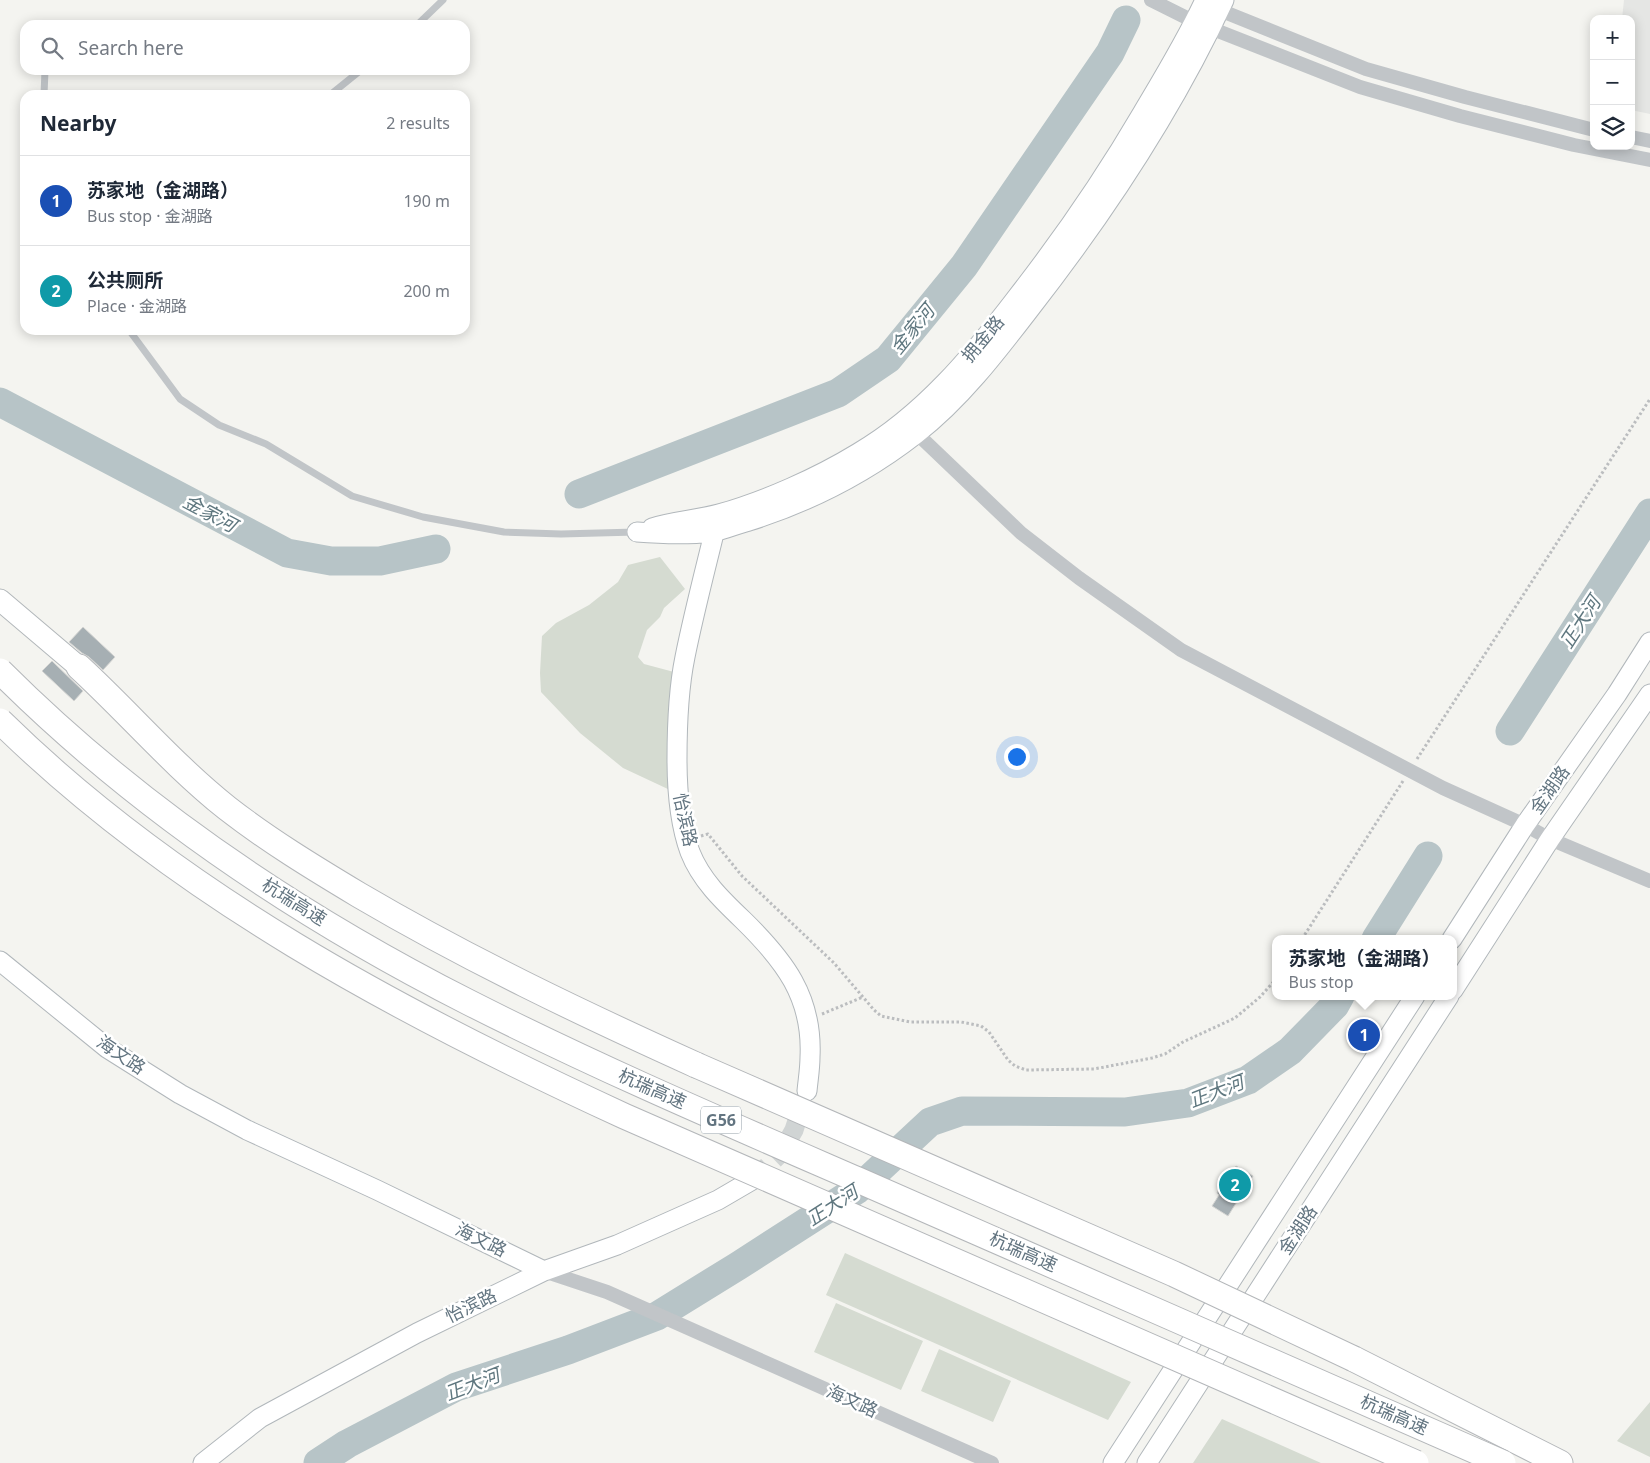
<!DOCTYPE html>
<html lang="en">
<head>
<meta charset="utf-8">
<style>
  body { margin:0; font-family:"Noto Sans","Noto Sans SC",sans-serif; background:#f6f6f7; color:#1f2937 }
  .controls { position:absolute; right:15px; top:15px; display:grid; overflow:hidden; border-radius:10px; box-shadow:0 2px 12px #0003 }
  .controls button { width:45px; height:45px; display:grid; place-items:center; padding:0; border:0; border-bottom:1px solid #e0e1e3; background:#fff; color:#1f2937; font:25px sans-serif }
  .you { position:absolute; left:1016px; top:756px; width:18px; height:18px; margin:-12px; border:4px solid #fff; border-radius:50%; background:#1a73e8; box-shadow:0 0 0 8px #1a73e833 }
  .badge { display:grid; place-items:center; width:32px; height:32px; border-radius:50%; background:#e24922; color:#fff; font-size:16px; font-weight:700 }
  .pin { position:absolute; translate:-50% -50%; border:2px solid #fff; box-shadow:0 1px 5px #0006 }
  .popup { position:absolute; left:1272px; top:935px; width:185px; height:65px; box-sizing:border-box; display:grid; place-content:center; border-radius:10px; background:#fff; filter:drop-shadow(0 1px 4px #0005); font-size:16px; white-space:nowrap; color:#747a83 }
  .popup b { font-size:19px; color:#1f2937 }
  .popup::after { content:''; position:absolute; left:50%; top:100%; margin-left:-10px; border:10px solid transparent; border-top-color:#fff }
  .list { margin:0; padding:0; list-style:none }
  h2 { display:flex; justify-content:space-between; align-items:center; height:65px; margin:0; padding:0 20px; font-size:21px }
  h2 small { font-size:16px; font-weight:400; color:#747a83 }
  .list li { display:grid; grid-template-columns:32px 1fr auto; gap:15px; align-items:center; box-sizing:border-box; height:90px; padding:0 20px; border-top:1px solid #e0e1e3 }
  .list b { display:block; font-size:19px; white-space:nowrap }
  .list p { margin:0; font-size:16px; white-space:nowrap; color:#747a83 }
  .list em { font-size:16px; font-style:normal; color:#747a83 }
  .icon { flex:none; width:28px; height:28px; fill:none; stroke:currentColor; stroke-width:2; stroke-linecap:round; stroke-linejoin:round }
  .map { position:relative; flex:none; width:1650px; height:1463px; overflow:hidden }
  .search { position:absolute; background:#fff; box-shadow:0 2px 12px #0003; left:20px; top:20px; width:450px; height:55px; display:flex; align-items:center; gap:12px; box-sizing:border-box; padding:0 18px; border-radius:15px; color:#747a83; font-size:19px }
  .panel { position:absolute; background:#fff; box-shadow:0 2px 12px #0003; left:20px; top:90px; width:450px; height:245px; border-radius:15px }
  .map>svg:first-child { display:block }
</style>
</head>
<body>
<div class="map">
<svg width="1650" height="1463" viewBox="0 0 1650 1463">
  <rect width="100%" height="100%" fill="#f4f4f0"/>
  <path fill="#e5e6e4" d="M1624,0H1650V114L1631,110V19H1622Z"/>
  <path fill="#d5dbd1" d="M660,557L685,589L664,608L660,617L647,630L638,657L644,664L674,672C668,714 668,748 670,790L623,768L580,733L541,692L540,673L542,636L556,623L589,605L618,582L628,565Z
    M845,1253L1131,1382L1108,1420L826,1295Z
    M836,1303L923,1341L901,1390L814,1352Z
    M939,1349L1011,1381L993,1422L921,1391Z
    M1650,1402V1457L1617,1441Z
    M1222,1419L1321,1463H1193Z"/>
  <g fill="none" stroke-linecap="round" stroke-linejoin="round">
    <path stroke="#b7c4c7" stroke-width="29" d="M0,402L287,553L331,561H380L436,549
      M579,494L838,393L888,359L964,266L1110,53L1126,20
      M1510,731L1650,513
      M1376,939L1428,856
      M318,1463L347,1444L456,1387L568,1350L657,1316L738,1266L858,1189L930,1122L962,1111L1125,1112L1188,1103L1248,1080L1290,1051L1335,1005L1340,996"/>
  </g>
  <path fill="#a6afb3" stroke="#d5d5d3" d="M83,627L115,657L103,670L89,657L82,653L69,642Z
    M52,661L83,691L74,701L42,671Z
    M1236,1166L1253,1176L1228,1216L1212,1206L1219,1195L1217,1193L1227,1176L1230,1177Z"/>
  <g fill="none" stroke-linecap="round" stroke-linejoin="round">
    <path stroke="#d0d4d4" stroke-width="19" stroke-dasharray="19 9" stroke-linecap="butt" d="M754,1179L781,1153L794,1130L804,1099"/>
    <g stroke="#b1b7bb" stroke-width="21">
      <path id="secondary" d="M717,521C706,567 694,612 685,657C678,691 677,725 677,759C677,790 679,822 690,852C701,880 722,900 743,920C784,960 813,997 810,1057C810,1069 808,1080 807,1091
        M652,528C674,521 697,520 719,514C765,501 817,478 858,453C923,415 972,356 1017,297C1063,238 1105,177 1143,112C1165,75 1187,39 1205,0
        M637,532C662,534 687,535 712,532C724,530 737,524 749,521C809,502 866,473 916,434C960,400 996,353 1029,310C1104,214 1173,110 1224,0
        M1452,939L1525,825L1617,694L1650,642
        M0,961L107,1048L180,1094L247,1130L377,1190L544,1271
        M1453,990L1550,839L1650,694
        M203,1463L260,1418L417,1333L544,1271L617,1245L718,1200L754,1179
        M1113,1463L1415,996
        M1147,1463L1449,996"/>
    </g>
    <g stroke="#b2b7ba" stroke-width="23">
      <path id="primary" d="M0,600L79,667"/>
    </g>
    <g stroke="#b4b7ba" stroke-width="27">
      <path id="highway" d="M79,667C129,713 173,765 227,808C268,840 314,868 359,895C468,959 581,1013 696,1065
        M1354,1359L1560,1463"/>
    </g>
    <path stroke="#bbbdbf" stroke-width="3" stroke-dasharray="2.5 2.5" stroke-linecap="butt" d="M1417,759L1650,399
      M701,836L708,834L742,876L834,963L874,1010L881,1016L910,1022H961L981,1026L989,1032L1008,1060L1015,1066L1026,1070L1094,1069L1152,1058L1165,1054L1183,1042L1235,1018L1260,997L1275,980
      M1302,939L1403,781
      M822,1014L863,997"/>
    <path stroke="#c1c5c8" stroke-width="7" d="M417,25L443,0
      M44,95L45,70
      M330,95L361,70
      M129,330L180,399L219,425L266,444L352,496L423,517L504,532L561,534L636,532"/>
    <path stroke="#c1c5c8" stroke-width="14" d="M1151,0L1195,22L1360,87L1460,116L1574,145L1650,160
      M1212,7L1366,69L1465,97L1594,130
      M1631,137L1650,141
      M910,427L1021,533L1079,578L1181,650L1443,788L1525,825L1550,839L1650,881
      M544,1271L607,1292L992,1463"/>
    <use href="#secondary" stroke="#fff" stroke-width="19"/>
    <use href="#primary" stroke="#fff" stroke-width="21"/>
    <use href="#highway" stroke="#fff" stroke-width="25"/>
    <g stroke="#b4b7ba" stroke-width="27" stroke-linecap="butt">
      <path id="highway-bridge" d="M0,671C136,807 297,915 468,1002C596,1067 727,1123 858,1180C1073,1274 1288,1369 1503,1463
        M0,721C176,894 402,1014 624,1116L1416,1463
        M696,1065L1174,1274L1354,1359"/>
    </g>
    <use href="#highway-bridge" stroke="#fff" stroke-width="25"/>
  </g>
  <g text-anchor="middle" stroke-width="5" stroke-linejoin="round" paint-order="stroke">
    <rect fill="#fff" stroke="#929ea7" stroke-width="1" x="701" y="1106.5" width="40" height="27" rx="4"/>
    <g font-size="16" font-weight="bold" fill="#637581">
      <text x="721" y="1126">G56</text>
    </g>
    <g font-size="18" fill="#637581" stroke="#fff">
      <text transform="translate(983 339) rotate(-50)" y="6">拥金路</text>
      <text transform="translate(1550 790) rotate(-55)" y="6">金湖路</text>
      <text transform="translate(685 820) rotate(78)" y="6">怡滨路</text>
      <text transform="translate(294 902) rotate(32)" y="6">杭瑞高速</text>
      <text transform="translate(121 1055) rotate(34)" y="6">海文路</text>
      <text transform="translate(652 1089) rotate(24)" y="6">杭瑞高速</text>
      <text transform="translate(1298 1230) rotate(-57)" y="6">金湖路</text>
      <text transform="translate(481 1240) rotate(26)" y="6">海文路</text>
      <text transform="translate(1023 1252) rotate(24)" y="6">杭瑞高速</text>
      <text transform="translate(471 1306) rotate(-26)" y="6">怡滨路</text>
      <text transform="translate(852 1401) rotate(24)" y="6">海文路</text>
      <text transform="translate(1394 1415) rotate(24)" y="6">杭瑞高速</text>
    </g>
    <g font-size="19" font-style="italic" fill="#5f777f" stroke="#fff">
      <text transform="translate(912 329) rotate(-51)" y="7">金家河</text>
      <text transform="translate(210 513) rotate(28)" y="7">金家河</text>
      <text transform="translate(1580 622) rotate(-57)" y="7">正大河</text>
      <text transform="translate(1216 1091) rotate(-21)" y="7">正大河</text>
      <text transform="translate(832 1205) rotate(-33)" y="7">正大河</text>
      <text transform="translate(472 1384) rotate(-21)" y="7">正大河</text>
    </g>
  </g>
</svg>
<div class="controls">
<button>+</button>
<button>−</button>
<button><svg class="icon" aria-label="layers" viewBox="0 0 24 24"><path d="M12 4l9 5-9 5-9-5zM3 14l9 5 9-5"/></svg></button>
</div>
<div class="you"></div>
<div class="pin badge" style="left:1364px;top:1035px;background:#1a4fb4">1</div>
<div class="popup"><b>苏家地（金湖路）</b>Bus stop</div>
<div class="pin badge" style="left:1235px;top:1185px;background:#0f9aa8">2</div>
<div class="search"><svg class="icon" aria-label="search" viewBox="0 0 24 24"><circle cx="10" cy="10" r="6"/><path d="M15 15l6 6"/></svg>Search here</div>
<section class="panel">
<h2>Nearby<small>2 results</small></h2>
<ul class="list">
<li><span class="badge" style="background:#1a4fb4">1</span><div><b>苏家地（金湖路）</b><p>Bus stop · 金湖路</p></div><em>190 m</em></li>
<li><span class="badge" style="background:#0f9aa8">2</span><div><b>公共厕所</b><p>Place · 金湖路</p></div><em>200 m</em></li>
</ul>
</section>
</div>
</body>
</html>
